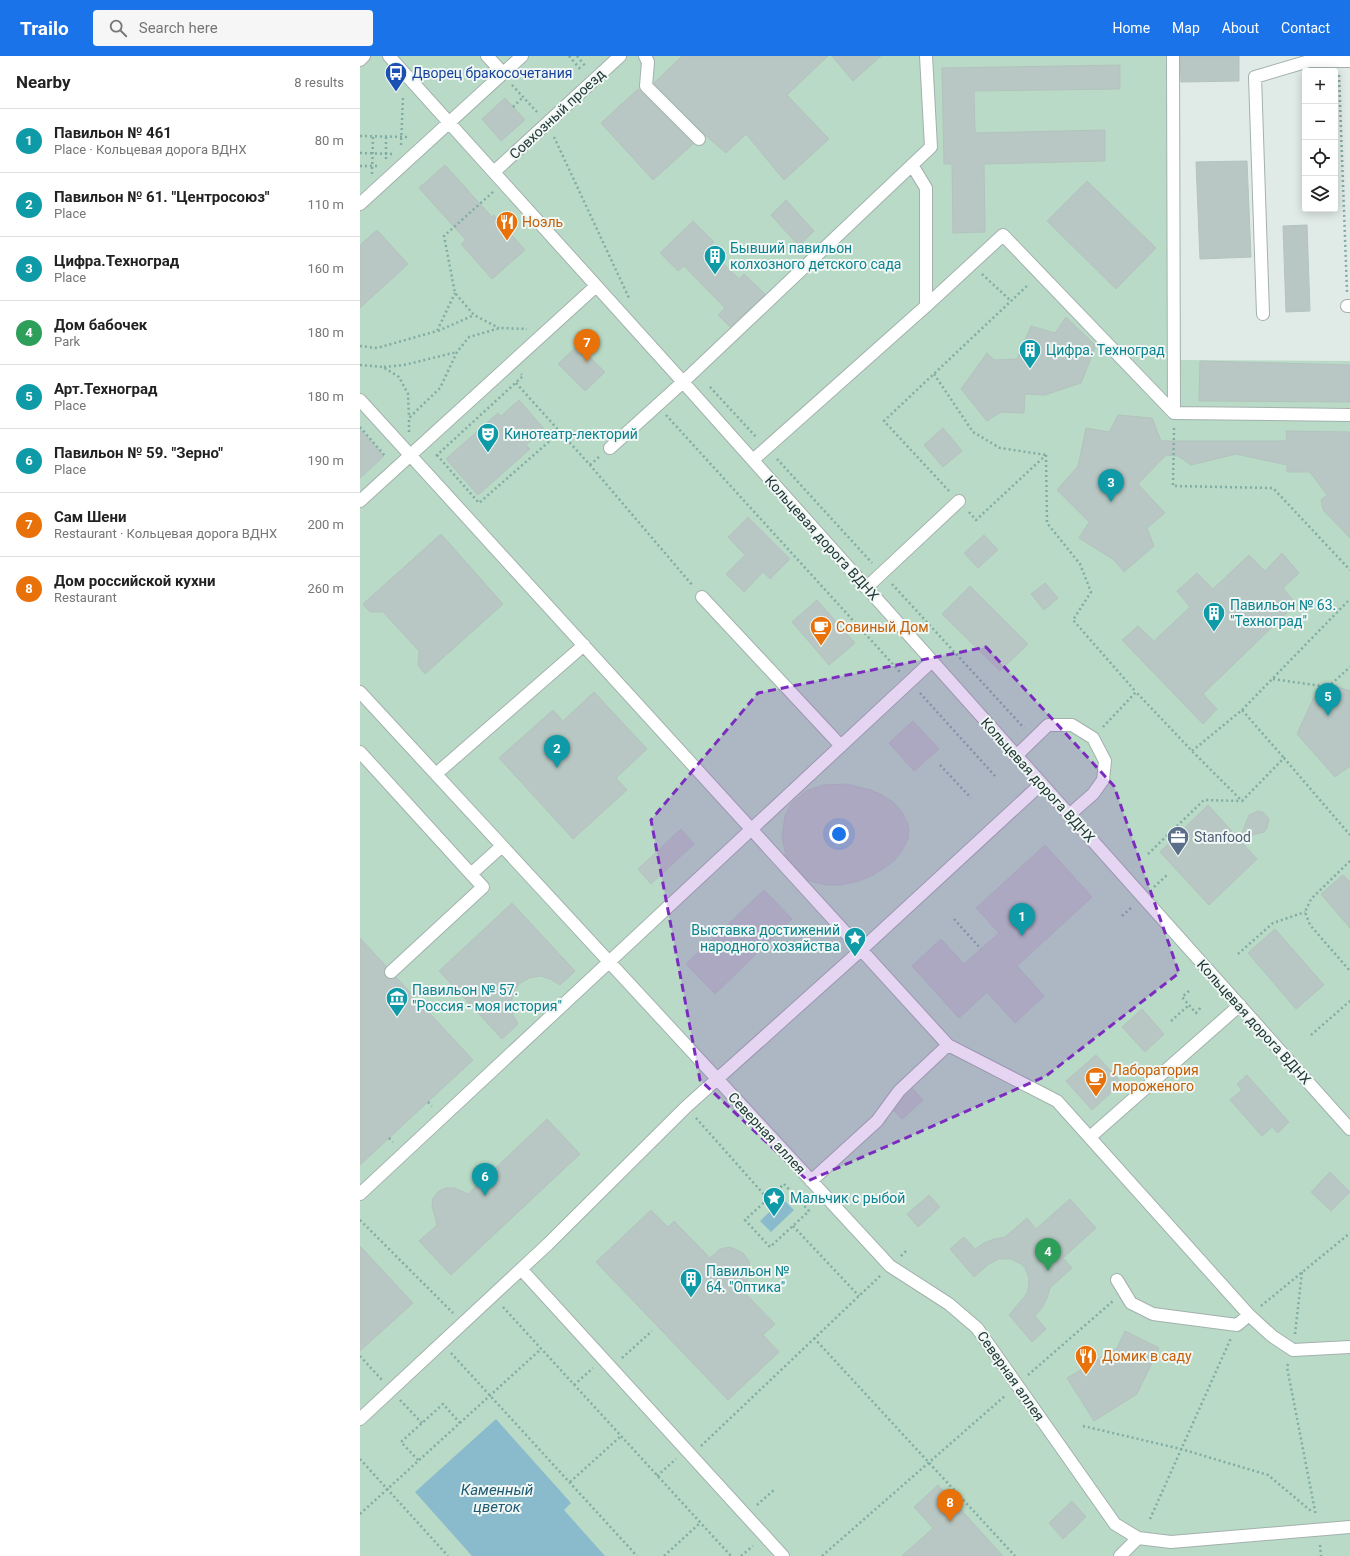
<!DOCTYPE html>
<html lang="en">
<head>
<meta charset="utf-8">
<style>
  body { margin:0; font-family:Roboto,sans-serif; background:#f6f6f6; color:#222 }
  .controls { position:absolute; right:12px; top:12px; display:grid; overflow:hidden; border-radius:4px; box-shadow:0 2px 10px #0003 }
  .controls button { width:36px; height:36px; display:grid; place-items:center; padding:0; border:0; border-bottom:1px solid #e0e0e0; background:#fff; color:#222; font:20px sans-serif }
  .you { position:absolute; left:479px; top:778px; width:14px; height:14px; margin:-10px; border:3px solid #fff; border-radius:50%; background:#1a73e8; box-shadow:0 0 0 6px #1a73e833 }
  .badge { display:grid; place-items:center; width:26px; height:26px; border-radius:50%; background:#1a73e8; color:#fff; font-size:13px; font-weight:700 }
  .pin { position:absolute; translate:-50% -33px; filter:drop-shadow(0 1px 2px #0008) }
  .pin::after { content:''; position:absolute; top:21px; width:14px; height:12px; background:inherit; clip-path:polygon(0 0,100% 0,50% 100%) }
  .list { margin:0; padding:0; list-style:none }
  h2 { display:flex; justify-content:space-between; align-items:center; height:52px; margin:0; padding:0 16px; font-size:17px }
  h2 small { font-size:13px; font-weight:400; color:#767676 }
  .list li { display:grid; grid-template-columns:26px 1fr auto; gap:12px; align-items:center; box-sizing:border-box; height:64px; padding:0 16px; border-top:1px solid #e0e0e0 }
  .list b { display:block; font-size:15px; white-space:nowrap }
  .list p { margin:0; font-size:13px; white-space:nowrap; color:#767676 }
  .list em { font-size:13px; font-style:normal; color:#767676 }
  .icon { flex:none; width:22px; height:22px; fill:none; stroke:currentColor; stroke-width:2; stroke-linecap:round; stroke-linejoin:round }
  .map { position:relative; flex:none; width:990px; height:1500px; overflow:hidden }
  header { display:flex; align-items:center; gap:24px; box-sizing:border-box; height:56px; padding:0 20px; background:#1a73e8; color:#fff }
  header strong { font-size:19px }
  nav { display:flex; gap:22px; margin-inline-start:auto; font-size:14px }
  .search { width:280px; height:36px; background:#f6f6f6; display:flex; align-items:center; gap:10px; box-sizing:border-box; padding:0 14px; border-radius:4px; color:#767676; font-size:15px }
  main { display:flex }
  aside { flex:1; background:#fff }
  .map>svg:first-child { display:block }
</style>
</head>
<body>
<header>
<strong>Trailo</strong>
<div class="search"><svg class="icon" aria-label="search" viewBox="0 0 24 24"><circle cx="10" cy="10" r="6"/><path d="M15 15l6 6"/></svg>Search here</div>
<nav><a>Home</a><a>Map</a><a>About</a><a>Contact</a></nav>
</header>
<main>
<aside>
<h2>Nearby<small>8 results</small></h2>
<ul class="list">
<li><span class="badge" style="background:#0f9aa8">1</span><div><b>Павильон № 461</b><p>Place · Кольцевая дорога ВДНХ</p></div><em>80 m</em></li>
<li><span class="badge" style="background:#0f9aa8">2</span><div><b>Павильон № 61. &quot;Центросоюз&quot;</b><p>Place</p></div><em>110 m</em></li>
<li><span class="badge" style="background:#0f9aa8">3</span><div><b>Цифра.Техноград</b><p>Place</p></div><em>160 m</em></li>
<li><span class="badge" style="background:#2e9e5b">4</span><div><b>Дом бабочек</b><p>Park</p></div><em>180 m</em></li>
<li><span class="badge" style="background:#0f9aa8">5</span><div><b>Арт.Техноград</b><p>Place</p></div><em>180 m</em></li>
<li><span class="badge" style="background:#0f9aa8">6</span><div><b>Павильон № 59. &quot;Зерно&quot;</b><p>Place</p></div><em>190 m</em></li>
<li><span class="badge" style="background:#e8710a">7</span><div><b>Сам Шени</b><p>Restaurant · Кольцевая дорога ВДНХ</p></div><em>200 m</em></li>
<li><span class="badge" style="background:#e8710a">8</span><div><b>Дом российской кухни</b><p>Restaurant</p></div><em>260 m</em></li>
</ul>
</aside>
<div class="map">
<svg width="990" height="1500" viewBox="0 0 990 1500">
  <rect width="100%" height="100%" fill="#e0eae7"/>
  <path fill="#b9dac6" d="M0,0H820L819,304L990,305V1500H0Z"/>
  <path fill="#8abbcd" d="M423,1143L434,1154L411,1176L400,1165Z
    M136,1363L211,1447L204,1454L245,1500H112L55,1436Z"/>
  <path fill="#b8c7c3" stroke="#b3c3be" d="M322,0H468L427,39L469,83L424,124L386,78L366,97L344,78L294,27Z
    M472,0H521L493,25Z
    M820,0H879V25L821,26Z
    M760,9V33L614,35L615,77L745,74V105L624,108L625,176L593,177L592,108H584L582,12Z
    M278,33L333,88L293,124L241,67Z
    M145,42L165,64L141,85L122,63Z
    M887,105L891,201L840,203L836,106Z
    M85,109L132,161L134,159L165,194L132,223L101,188L106,184L59,132Z
    M727,125L796,192L756,233L687,165Z
    M426,144L454,175L439,190L411,159Z
    M333,165L354,186L348,192L379,223L384,218L405,238L370,271L358,259L365,252L324,210L318,215L300,197Z
    M947,169L950,255L926,256L923,170Z
    M17,174L48,208L0,252V189Z
    M706,261L736,290L721,327L685,339L665,338L664,357L641,356L627,365L601,333L627,297L634,304L657,303L671,270L695,277Z
    M218,289L245,316L225,335L198,308Z
    M840,305L990,309V346L839,345Z
    M159,344L184,373L166,389L170,393L118,439L86,403L138,357L141,360Z
    M758,359L792,362L801,385H927L926,375L990,376V482L963,454L961,444L967,439L950,416H927V409L876,398L831,409L818,400L806,399L778,428L805,457L787,472L794,490L764,516L754,504L719,482L729,466L697,434L718,410L726,372L749,376Z
    M583,372L602,395L583,411L564,389Z
    M0,373L24,400L0,422Z
    M388,461L430,503L410,523L403,516L384,536L366,518L385,499L368,481Z
    M81,478L143,548L65,618L58,609L59,595L23,556H10L3,548Z
    M624,479L638,494L618,512L604,497Z
    M922,497L939,517L923,532L936,548L843,638L857,653L843,668L762,584L778,570L794,585L830,551L817,535L837,517L853,533L889,499L905,515Z
    M685,527L698,542L684,554L671,538Z
    M610,530L668,588L640,615L582,558Z
    M457,544L495,587L469,609L432,566Z
    M978,631L990,635V710L975,721L937,678L954,641L966,640Z
    M234,636L287,693L256,722L267,734L213,783L139,702L193,654L203,665Z
    M553,665L579,693L554,715L529,687Z
    M486,728L511,734L522,739L534,747L542,756L547,766L549,773L548,783L543,793L535,804L523,813L511,820L499,825L481,829H466L453,826L447,824L426,800L422,780L425,760L431,748L446,735L463,729Z
    M848,749L897,803L849,849L800,796Z
    M898,755L903,756L909,763L907,772L904,776L880,782L889,759Z
    M321,773L334,788L291,828L278,813Z
    M685,789L732,841L657,910L684,940L655,967L627,936L599,962L552,910L581,883L604,908L639,877L616,852Z
    M983,819L990,826V872L961,838Z
    M404,834L432,863L355,938L326,908Z
    M152,847L215,915L200,929L190,923L180,920L169,922L159,928L153,937L151,948L153,959L158,968L142,983L79,915Z
    M915,873L964,929L936,953L888,897Z
    M0,882L26,910L24,917L26,921L32,923L36,921L113,1004L0,1109Z
    M782,953L804,978L785,996L762,971Z
    M736,999L762,1027L732,1054L706,1025Z
    M887,1019L929,1066L918,1077L912,1071L902,1080L870,1044L882,1034L877,1028Z
    M553,1033L563,1044L542,1063L534,1055L545,1040Z
    M187,1063L220,1098L91,1219L59,1185L77,1169L72,1150L73,1142L79,1135L86,1132H94L108,1138Z
    M970,1116L990,1136L971,1155L951,1136Z
    M569,1139L580,1151L558,1171L547,1158Z
    M710,1143L736,1172L703,1202L712,1212L690,1232L687,1242L682,1252L675,1260L686,1273L672,1286L649,1259L665,1240L668,1235L669,1223L665,1212L661,1208L651,1203H639L629,1208L614,1221L590,1193L604,1181L615,1193L624,1187L634,1183L645,1181L667,1162L676,1173Z
    M291,1154L308,1171L314,1165L350,1202L360,1193L370,1191L383,1197L389,1205L390,1215L383,1235L415,1268L403,1279L419,1296L368,1344L236,1206Z
    M0,1190L53,1247L0,1295Z
    M765,1275L799,1292L777,1338L734,1365L707,1322L757,1292Z
    M578,1429L603,1456L643,1500H542L573,1472L554,1451Z
    M712,1445L726,1461L703,1483L689,1467Z"/>
  <g fill="none" stroke-linecap="round" stroke-linejoin="round">
    <g stroke="#a3b1ae" stroke-width="14">
      <path id="minor" d="M29,0L323,326L990,1073
        M127,0L143,17
        M285,0L288,6L286,30L339,83
        M813,0L814,357
        M0,4L4,0
        M134,116L260,0
        M0,148L162,0
        M566,250L643,179L814,357L990,359
        M987,250H990
        M903,258L895,21L949,5H990
        M0,344L588,989L697,1045L889,1259L912,1280L933,1294L990,1291
        M250,392L323,326L571,91L566,0
        M393,404L566,250V132L552,109
        M0,445L236,230
        M506,532L599,445
        M342,541L481,690
        M0,636L530,1210L589,1248L617,1272L755,1468L778,1482L811,1486L990,1471
        M0,696L111,818L142,790
        M656,700L688,669H712L733,682L745,705L743,724L733,738L709,759
        M76,718L224,589
        M31,916L123,831L111,818
        M730,1081L880,949
        M451,1125L517,1065L539,1035L588,989
        M0,1138L572,605
        M161,1213L423,1500
        M757,1224L771,1247L793,1258L877,1269L889,1259
        M0,1363L188,1188L326,1051L501,894L681,728
        M760,1500L778,1482"/>
    </g>
    <path stroke="#81aca4" stroke-width="2.5" stroke-dasharray="2 3" stroke-linecap="butt" d="M209,0L222,15
      M217,0L226,11
      M979,19L987,236
      M152,29L177,56
      M153,51L163,41
      M0,80L50,81
      M194,81L269,242
      M41,89L43,41
      M0,97L33,98
      M26,103V81
      M0,110H19
      M12,118L13,80
      M133,136L84,180L95,237L114,259L139,272
      M622,218L651,245
      M78,275L114,259
      M0,290L17,292L77,275L95,237
      M0,309L23,311L39,321L48,338L49,362
      M24,311L44,309L97,296
      M574,318L613,376L640,392L686,399
      M156,327L230,409L333,530
      M350,331L397,382
      M306,359L540,616
      M0,371L26,401
      M814,372L813,430L913,432L990,514
      M49,376V362L80,332L97,296L109,281L140,272L167,273
      M77,399L119,447L200,376
      M686,399L687,467L720,508L731,536L713,564L776,636
      M76,400L163,320L161,318
      M417,403L512,507
      M230,409L240,400
      M589,435L524,365L669,228
      M609,456L616,464L686,399
      M532,528L664,672
      M913,623L968,631L990,611
      M968,631L972,635
      M560,637L635,720
      M882,654L990,543
      M743,671L776,636L832,695L882,745L924,702L990,779
      M832,695L882,654L924,702
      M580,709L611,742
      M788,798L844,744L881,745
      M990,805L951,843L945,856L950,869L990,915
      M794,831L807,819
      M762,860L772,851
      M594,863L621,893
      M878,898L913,867L945,856
      M829,935L822,941L836,957L842,950
      M811,965L829,949
      M951,979L990,945
      M68,1046L72,1050
      M336,1062L408,1143
      M29,1082L33,1086
      M424,1128L449,1155L410,1191L385,1164Z
      M0,1164L93,1257
      M433,1170L499,1240
      M541,1200L548,1193
      M901,1250L990,1177
      M143,1251L371,1500
      M935,1278L942,1216
      M454,1282L655,1500
      M91,1297L277,1500
      M0,1300L22,1324
      M262,1302L292,1275
      M928,1308L927,1311L956,1460
      M668,1319L753,1245
      M214,1329L233,1312
      M40,1344L62,1367
      M723,1370L821,1393L908,1419L951,1455
      M341,1390L520,1220
      M0,1403L88,1500
      M58,1404L41,1386L83,1348L100,1367
      M297,1420L316,1403
      M210,1426L261,1380
      M397,1449L415,1433
      M0,1458L181,1293
      M790,1463L871,1282
      M960,1489L961,1500
      M304,1500L340,1467
      M381,1500L393,1490
      M462,1500L646,1339"/>
    <use href="#minor" stroke="#fff" stroke-width="12"/>
  </g>
  <path fill="#7b2cbf" fill-opacity="0.2" stroke="#7b2cbf" stroke-width="3" stroke-dasharray="8 5" stroke-linejoin="round" d="M626,591L754,730L819,917L686,1020L448,1125L340,1024L291,764L398,637Z"/>
  <defs>
    <g id="bus-pin" transform="scale(1.15)"><path d="M0 17L-7.5 6A9.5 9.5 0 1 1 7.5 6Z" fill="#1a4fb4" stroke="#f0f7f4"/><path d="M-5-6H5V4H4V6H2V4H-2V6H-4V4H-5ZM-3.5-4V0h7V-4ZM-3.5 1.2v1.5H-2V1.2ZM2 1.2v1.5H3.5V1.2Z" fill="#fff"/></g>
    <g id="restaurant-pin" transform="scale(1.15)"><path d="M0 17L-7.5 6A9.5 9.5 0 1 1 7.5 6Z" fill="#e8710a" stroke="#f0f7f4"/><path d="M-5-6h1v4h1v-4h1v4h1v-4h1v5L-1.5 .5V6h-2V.5L-5-1ZM5-6V6H3V1.5H1.5Q1.5-4 5-6Z" fill="#fff"/></g>
    <g id="building-pin" transform="scale(1.15)"><path d="M0 17L-7.5 6A9.5 9.5 0 1 1 7.5 6Z" fill="#0f9aa8" stroke="#f0f7f4"/><path d="M-4-6H4V6H1V3H-1V6H-4ZM-2.5-4.3h1.7v1.8h-1.7ZM.8-4.3h1.7v1.8H.8ZM-2.5-1h1.7V.8h-1.7ZM.8-1h1.7V.8H.8Z" fill="#fff"/></g>
    <g id="theatre-pin" transform="scale(1.15)"><path d="M0 17L-7.5 6A9.5 9.5 0 1 1 7.5 6Z" fill="#0f9aa8" stroke="#f0f7f4"/><path d="M-5-5.5Q0-4 5-5.5V0Q5 5 0 6Q-5 5-5 0ZM-3.3-2.5H-1v1.5H-3.3ZM1-2.5H3.3v1.5H1ZM-2.8 1Q0 5.5 2.8 1Z" fill="#fff"/></g>
    <g id="cafe-pin" transform="scale(1.15)"><path d="M0 17L-7.5 6A9.5 9.5 0 1 1 7.5 6Z" fill="#e8710a" stroke="#f0f7f4"/><path d="M-5.5-4.5H6V0H3Q3 3.5 0 3.5H-2.5Q-5.5 3.5-5.5 0ZM3-3.2v2h1.7v-2ZM-6 4.5H4V6H-6Z" fill="#fff"/></g>
    <g id="office-pin" transform="scale(1.15)"><path d="M0 17L-7.5 6A9.5 9.5 0 1 1 7.5 6Z" fill="#5c6f8a" stroke="#f0f7f4"/><path d="M-6-3h4V-5.5h4V-3h4V5H-6ZM-1-4.5V-3h2v-1.5ZM-6 0V1H6V0Z" fill="#fff"/></g>
    <g id="sight-pin" transform="scale(1.15)"><path d="M0 17L-7.5 6A9.5 9.5 0 1 1 7.5 6Z" fill="#0f9aa8" stroke="#f0f7f4"/><path d="M0-6L1.8-2.2L6-1.7L2.9 1.2L3.7 5.4L0 3.3L-3.7 5.4L-2.9 1.2L-6-1.7L-1.8-2.2Z" fill="#fff"/></g>
    <g id="museum-pin" transform="scale(1.15)"><path d="M0 17L-7.5 6A9.5 9.5 0 1 1 7.5 6Z" fill="#0f9aa8" stroke="#f0f7f4"/><path d="M0-6L6-3V-2H-6V-3ZM-5-1h2V3h-2ZM-1-1h2V3h-2ZM3-1h2V3H3ZM-6 4H6V6H-6Z" fill="#fff"/></g>
  </defs>
  <g fill-rule="evenodd">
    <use href="#bus-pin" x="36" y="17"/>
    <use href="#restaurant-pin" x="147" y="166"/>
    <use href="#building-pin" x="355" y="200"/>
    <use href="#building-pin" x="670" y="294"/>
    <use href="#theatre-pin" x="128" y="378"/>
    <use href="#building-pin" x="854" y="557"/>
    <use href="#cafe-pin" x="461" y="571"/>
    <use href="#office-pin" x="818" y="781"/>
    <use href="#sight-pin" x="495" y="882"/>
    <use href="#museum-pin" x="37" y="942"/>
    <use href="#cafe-pin" x="736" y="1022"/>
    <use href="#sight-pin" x="414" y="1142"/>
    <use href="#building-pin" x="331" y="1223"/>
    <use href="#restaurant-pin" x="726" y="1300"/>
  </g>
  <g text-anchor="middle" stroke-width="4" stroke-linejoin="round" paint-order="stroke">
    <g font-size="14" fill="#164399" stroke="#f0f7f4" text-anchor="start">
      <text x="52" y="22">Дворец бракосочетания</text>
    </g>
    <g font-size="14" fill="#213936" stroke="#f0f7f4">
      <text transform="translate(197 58) rotate(-43)" y="5">Совхозный проезд</text>
      <text transform="translate(462 482) rotate(48)" y="5">Кольцевая дорога ВДНХ</text>
      <text transform="translate(678 724) rotate(48)" y="5">Кольцевая дорога ВДНХ</text>
      <text transform="translate(894 966) rotate(48)" y="5">Кольцевая дорога ВДНХ</text>
      <text transform="translate(407 1077) rotate(47)" y="5">Северная аллея</text>
      <text transform="translate(651 1320) rotate(55)" y="5">Северная аллея</text>
    </g>
    <g font-size="14" fill="#c56008" stroke="#f0f7f4" text-anchor="start">
      <text x="162" y="171">Ноэль</text>
      <text x="476" y="576">Совиный Дом</text>
      <text x="752" y="1019">Лаборатория<tspan x="752" dy="16">мороженого</tspan></text>
      <text x="742" y="1305">Домик в саду</text>
    </g>
    <g font-size="14" fill="#0d838f" stroke="#f0f7f4" text-anchor="start">
      <text x="370" y="197">Бывший павильон<tspan x="370" dy="16">колхозного детского сада</tspan></text>
      <text x="686" y="299">Цифра. Техноград</text>
      <text x="144" y="383">Кинотеатр-лекторий</text>
      <text x="870" y="554">Павильон № 63.<tspan x="870" dy="16">"Техноград"</tspan></text>
      <text x="480" y="879" text-anchor="end">Выставка достижений<tspan x="480" dy="16">народного хозяйства</tspan></text>
      <text x="52" y="939">Павильон № 57.<tspan x="52" dy="16">"Россия - моя история"</tspan></text>
      <text x="430" y="1147">Мальчик с рыбой</text>
      <text x="346" y="1220">Павильон №<tspan x="346" dy="16">64. "Оптика"</tspan></text>
    </g>
    <g font-size="14" fill="#4e5e75" stroke="#f0f7f4" text-anchor="start">
      <text x="834" y="786">Stanfood</text>
    </g>
    <g font-size="15" font-style="italic" fill="#1f5a72" stroke="#f0f7f4">
      <text x="137" y="1439">Каменный<tspan x="137" dy="17">цветок</tspan></text>
    </g>
  </g>
</svg>
<div class="controls">
<button>+</button>
<button>−</button>
<button><svg class="icon" aria-label="locate" viewBox="0 0 24 24"><circle cx="12" cy="12" r="6"/><path d="M12 2v4M12 18v4M2 12h4M18 12h4"/></svg></button>
<button><svg class="icon" aria-label="layers" viewBox="0 0 24 24"><path d="M12 4l9 5-9 5-9-5zM3 14l9 5 9-5"/></svg></button>
</div>
<div class="you"></div>
<div class="pin badge" style="left:662px;top:880px;background:#0f9aa8">1</div>
<div class="pin badge" style="left:197px;top:712px;background:#0f9aa8">2</div>
<div class="pin badge" style="left:751px;top:446px;background:#0f9aa8">3</div>
<div class="pin badge" style="left:688px;top:1215px;background:#2e9e5b">4</div>
<div class="pin badge" style="left:968px;top:660px;background:#0f9aa8">5</div>
<div class="pin badge" style="left:125px;top:1140px;background:#0f9aa8">6</div>
<div class="pin badge" style="left:227px;top:306px;background:#e8710a">7</div>
<div class="pin badge" style="left:590px;top:1466px;background:#e8710a">8</div>
</div>
</main>
</body>
</html>
